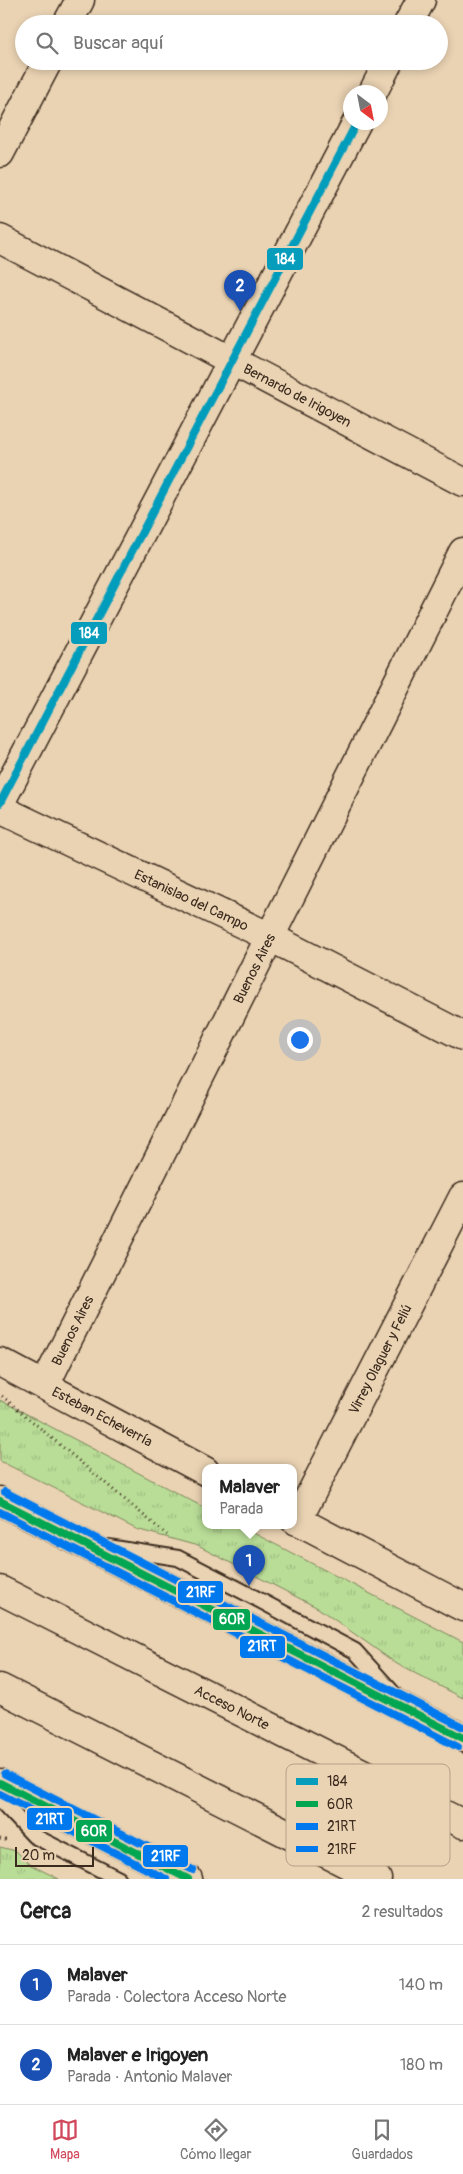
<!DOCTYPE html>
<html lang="es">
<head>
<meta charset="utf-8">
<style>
  body { margin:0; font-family:Pangolin,sans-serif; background:#f2f2f2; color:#222 }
  .compass { position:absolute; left:343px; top:85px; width:45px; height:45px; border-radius:50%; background:#fff; box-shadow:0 2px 8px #0003; rotate:148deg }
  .scale { position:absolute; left:15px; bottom:12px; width:79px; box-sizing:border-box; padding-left:5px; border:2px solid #3b2a1e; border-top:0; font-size:14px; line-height:18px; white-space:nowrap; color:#3b2a1e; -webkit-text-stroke:4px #ead3b3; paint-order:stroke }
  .you { position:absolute; left:299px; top:1039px; width:18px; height:18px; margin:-12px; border:4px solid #fff; border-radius:50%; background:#1a73e8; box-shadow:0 0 0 8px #1a73e833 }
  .badge { display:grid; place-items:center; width:32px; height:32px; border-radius:50%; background:#d1495b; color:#fff; font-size:16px; font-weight:700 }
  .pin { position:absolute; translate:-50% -41px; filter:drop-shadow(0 1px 2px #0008) }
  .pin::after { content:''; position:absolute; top:26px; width:18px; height:15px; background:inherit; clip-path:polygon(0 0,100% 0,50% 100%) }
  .popup { position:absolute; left:202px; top:1464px; width:95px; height:65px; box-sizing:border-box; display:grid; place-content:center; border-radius:10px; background:#fff; filter:drop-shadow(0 1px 4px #0005); font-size:16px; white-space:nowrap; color:#767676 }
  .popup b { font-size:19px; color:#222 }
  .popup::after { content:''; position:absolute; left:50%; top:100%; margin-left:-10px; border:10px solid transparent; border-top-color:#fff }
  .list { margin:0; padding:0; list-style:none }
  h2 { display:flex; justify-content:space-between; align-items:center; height:65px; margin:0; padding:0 20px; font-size:21px }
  h2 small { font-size:16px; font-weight:400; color:#767676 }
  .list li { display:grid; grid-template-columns:32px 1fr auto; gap:15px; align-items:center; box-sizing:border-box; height:80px; padding:0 20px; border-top:1px solid #e0e0e0 }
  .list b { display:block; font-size:19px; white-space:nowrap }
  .list p { margin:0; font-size:16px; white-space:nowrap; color:#767676 }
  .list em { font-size:16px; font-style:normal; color:#767676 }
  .icon { flex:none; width:28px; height:28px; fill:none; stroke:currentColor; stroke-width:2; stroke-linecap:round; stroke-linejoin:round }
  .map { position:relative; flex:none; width:463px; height:1879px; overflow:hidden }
  .search { position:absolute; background:#fff; box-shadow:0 2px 8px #0003; left:15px; right:15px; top:15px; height:55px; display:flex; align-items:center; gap:12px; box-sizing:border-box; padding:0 18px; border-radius:28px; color:#767676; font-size:19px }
  .sheet { height:225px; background:#fff }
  nav { display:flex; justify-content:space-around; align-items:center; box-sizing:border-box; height:70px; border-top:1px solid #e0e0e0; background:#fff; font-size:14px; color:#767676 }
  nav a { display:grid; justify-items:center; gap:2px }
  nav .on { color:#d1495b }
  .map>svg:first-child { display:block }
</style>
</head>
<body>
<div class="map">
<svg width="463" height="1879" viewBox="0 0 463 1879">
  <defs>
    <pattern id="grass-tufts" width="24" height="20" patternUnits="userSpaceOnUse" patternTransform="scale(1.25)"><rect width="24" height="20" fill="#b9dd97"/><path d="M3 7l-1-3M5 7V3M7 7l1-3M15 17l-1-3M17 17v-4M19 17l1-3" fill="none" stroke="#a0be82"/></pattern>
  </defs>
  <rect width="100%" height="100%" fill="#ead3b3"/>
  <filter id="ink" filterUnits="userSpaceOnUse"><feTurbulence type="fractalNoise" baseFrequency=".02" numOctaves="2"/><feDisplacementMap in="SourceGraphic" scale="10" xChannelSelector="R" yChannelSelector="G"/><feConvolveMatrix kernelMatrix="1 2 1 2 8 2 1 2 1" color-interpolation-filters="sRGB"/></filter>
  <g filter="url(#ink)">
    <path fill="url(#grass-tufts)" stroke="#7a845a" d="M0,1400L205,1508V1525H238L463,1642V1698L397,1664L318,1608L198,1546L136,1529L0,1461Z
      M0,1847L16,1851L31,1865L59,1879H0Z"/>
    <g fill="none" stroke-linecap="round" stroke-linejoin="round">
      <g stroke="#3b2a1e" stroke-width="18">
        <path id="lane" d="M108,1547L178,1558L246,1593L355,1651L394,1694
          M0,1800L34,1836L119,1879"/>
      </g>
      <g stroke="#3b2a1e" stroke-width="31">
        <g id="street">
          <path d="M67,24L80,0"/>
          <path d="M0,153L48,61"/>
          <path id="s1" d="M0,239L463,482"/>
          <path id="s2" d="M0,809L270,937L463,1036"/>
          <path id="s3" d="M45,1385L463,552"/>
          <path id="s4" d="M297,1521L463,1197"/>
        </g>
      </g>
      <g stroke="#3b2a1e" stroke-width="31">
        <g id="secondary">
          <path d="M408,24L421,0"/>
          <path d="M373,92L389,61"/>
          <path d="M0,803L357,122"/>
          <path id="s5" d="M0,1362L205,1471"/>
          <path d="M293,1518L463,1607"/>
        </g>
      </g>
      <g stroke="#3b2a1e" stroke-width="31">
        <g id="highway">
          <path d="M0,1501L463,1738"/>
          <path id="s6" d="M0,1590L463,1824"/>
          <path d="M0,1688L377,1879"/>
          <path d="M0,1783L188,1879"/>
        </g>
      </g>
      <path stroke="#3b2a1e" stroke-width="3" stroke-dasharray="1 4" stroke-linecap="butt" d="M2,1396L167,1535
        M0,1839L9,1841"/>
      <use href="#lane" stroke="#ead3b3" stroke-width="14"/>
      <use href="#street" stroke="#ead3b3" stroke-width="28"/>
      <use href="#secondary" stroke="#ead3b3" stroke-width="28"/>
      <use href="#highway" stroke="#ead3b3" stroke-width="28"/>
      <g stroke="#ead3b3" stroke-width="11">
        <path id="bus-1" d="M0,803L357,122"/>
      </g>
      <g stroke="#ead3b3" stroke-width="11">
        <path id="bus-2" d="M0,1501L463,1738
          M0,1783L188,1879"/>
      </g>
      <g stroke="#ead3b3" stroke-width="11">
        <path id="bus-3" d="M0,1512L458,1747
          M0,1794L166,1879"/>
      </g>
      <g stroke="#ead3b3" stroke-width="11">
        <path id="bus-4" d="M5,1492L463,1727
          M5,1774L193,1870"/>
      </g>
      <use href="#bus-1" stroke="#069cbc" stroke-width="8"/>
      <use href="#bus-2" stroke="#00a651" stroke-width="8"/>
      <use href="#bus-3" stroke="#0079ef" stroke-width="8"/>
      <use href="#bus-4" stroke="#0079ef" stroke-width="8"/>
    </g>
  </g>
  <g text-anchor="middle" stroke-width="5" stroke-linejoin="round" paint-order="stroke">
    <g font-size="14" fill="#3b2a1e" stroke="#ead3b3">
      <text dy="5" stroke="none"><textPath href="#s1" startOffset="336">Bernardo de Irigoyen</textPath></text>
      <text dy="5" stroke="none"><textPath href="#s2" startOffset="212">Estanislao del Campo</textPath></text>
      <text dy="5" stroke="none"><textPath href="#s3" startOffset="466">Buenos Aires</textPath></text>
      <text dy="5" stroke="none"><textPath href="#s3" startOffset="61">Buenos Aires</textPath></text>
      <text dy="5" stroke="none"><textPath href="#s4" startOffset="182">Virrey Olaguer y Feliú</textPath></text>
      <text dy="5" stroke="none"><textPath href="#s5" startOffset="116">Esteban Echeverría</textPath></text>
      <text dy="5" stroke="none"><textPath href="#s6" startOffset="260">Acceso Norte</textPath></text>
    </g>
  </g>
  <rect x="286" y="1764" width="164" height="102" rx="8" fill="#ead3b3" stroke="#b6a086" stroke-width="1"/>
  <rect x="296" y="1778" width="22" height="7" fill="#069cbc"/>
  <rect x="296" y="1801" width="22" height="6" fill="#00a651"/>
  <rect x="296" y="1823" width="22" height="7" fill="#0079ef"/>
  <rect x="296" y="1846" width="22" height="6" fill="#0079ef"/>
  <g font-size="14" fill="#3b2a1e">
    <text x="327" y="1786">184</text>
    <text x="327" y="1809">60R</text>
    <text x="327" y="1831">21RT</text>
    <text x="327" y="1854">21RF</text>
  </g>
  <g stroke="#ead3b3" stroke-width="2">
    <rect x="266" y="247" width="38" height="24" rx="5" fill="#069cbc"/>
    <rect x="70" y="621" width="38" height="24" rx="5" fill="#069cbc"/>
    <rect x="177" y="1580" width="47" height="24" rx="5" fill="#0079ef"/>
    <rect x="212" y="1608" width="39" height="23" rx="5" fill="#00a651"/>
    <rect x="239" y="1635" width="47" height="24" rx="5" fill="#0079ef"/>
    <rect x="26" y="1807" width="47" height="24" rx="5" fill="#0079ef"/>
    <rect x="75" y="1819" width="38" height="24" rx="5" fill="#00a651"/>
    <rect x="142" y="1844" width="47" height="24" rx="5" fill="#0079ef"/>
  </g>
  <g font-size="14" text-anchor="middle" font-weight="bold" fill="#fff">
    <text x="285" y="264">184</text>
    <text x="89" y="638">184</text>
    <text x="201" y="1597">21RF</text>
    <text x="232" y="1624">60R</text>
    <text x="262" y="1651">21RT</text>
    <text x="50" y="1824">21RT</text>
    <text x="94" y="1836">60R</text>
    <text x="166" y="1861">21RF</text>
  </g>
</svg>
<svg class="compass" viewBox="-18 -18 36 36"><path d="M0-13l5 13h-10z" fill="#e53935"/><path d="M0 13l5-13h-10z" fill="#767676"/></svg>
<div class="scale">20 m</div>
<div class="you"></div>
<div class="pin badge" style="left:249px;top:1586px;background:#1a4fb4">1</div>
<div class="popup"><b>Malaver</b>Parada</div>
<div class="pin badge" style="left:240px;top:311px;background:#1a4fb4">2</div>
<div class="search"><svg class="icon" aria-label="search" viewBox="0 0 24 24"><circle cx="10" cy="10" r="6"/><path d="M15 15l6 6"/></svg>Buscar aquí</div>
</div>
<section class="sheet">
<h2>Cerca<small>2 resultados</small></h2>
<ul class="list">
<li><span class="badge" style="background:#1a4fb4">1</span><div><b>Malaver</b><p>Parada · Colectora Acceso Norte</p></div><em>140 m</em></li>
<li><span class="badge" style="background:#1a4fb4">2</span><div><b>Malaver e Irigoyen</b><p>Parada · Antonio Malaver</p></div><em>180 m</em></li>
</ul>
</section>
<nav>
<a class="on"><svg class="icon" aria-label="map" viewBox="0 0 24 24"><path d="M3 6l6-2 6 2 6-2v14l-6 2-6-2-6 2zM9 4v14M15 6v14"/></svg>Mapa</a>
<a><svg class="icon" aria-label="directions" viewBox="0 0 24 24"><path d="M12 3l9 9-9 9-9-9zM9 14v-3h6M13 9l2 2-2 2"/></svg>Cómo llegar</a>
<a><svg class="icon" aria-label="saved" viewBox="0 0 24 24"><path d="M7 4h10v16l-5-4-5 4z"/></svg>Guardados</a>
</nav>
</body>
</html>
